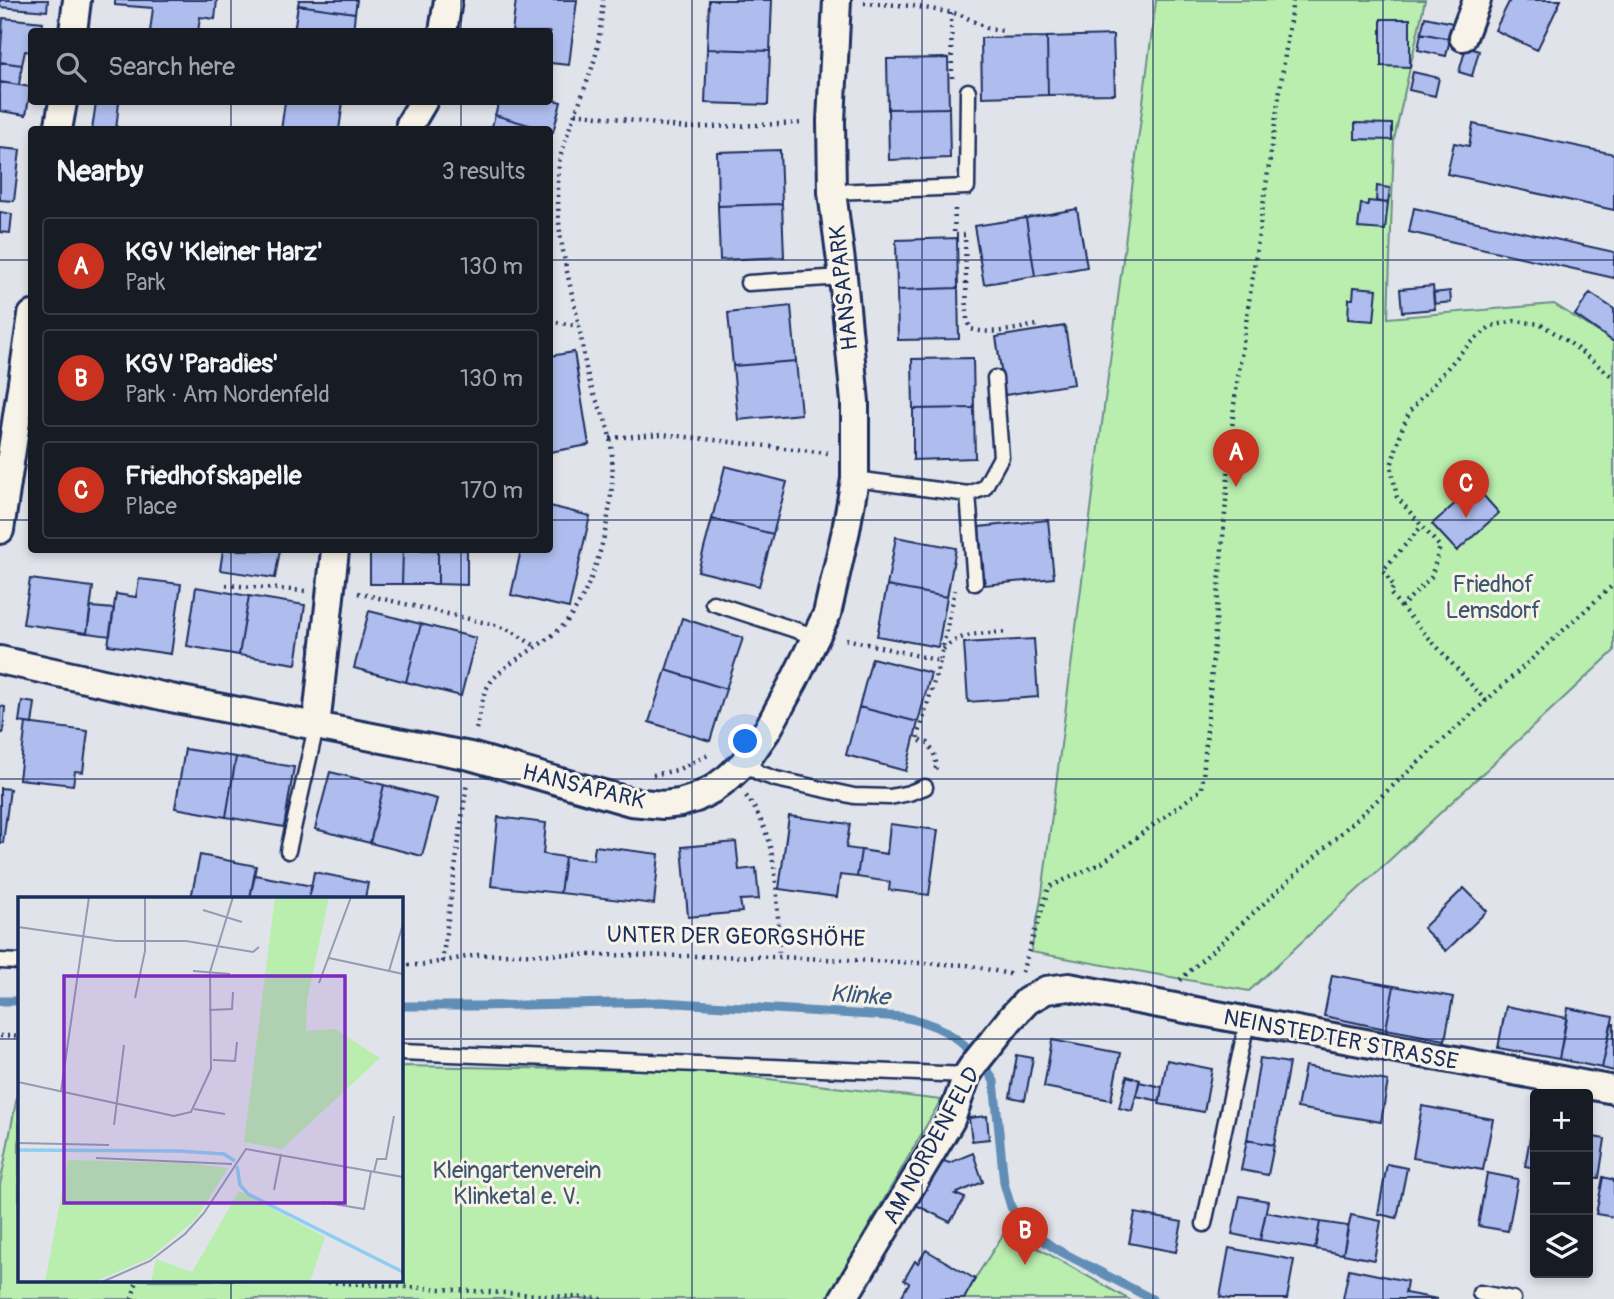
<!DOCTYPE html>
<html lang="en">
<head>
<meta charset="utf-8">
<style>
  body { margin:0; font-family:Pangolin,sans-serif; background:#242831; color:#f1f3f6 }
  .controls { position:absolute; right:21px; bottom:21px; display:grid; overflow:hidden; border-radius:7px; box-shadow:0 4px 10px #0003 }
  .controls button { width:63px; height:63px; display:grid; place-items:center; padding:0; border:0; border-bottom:2px solid #363941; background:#171b24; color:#f1f3f6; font:35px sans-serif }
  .you { position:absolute; left:746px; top:742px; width:24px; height:24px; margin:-18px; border:5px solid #fff; border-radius:50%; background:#1a73e8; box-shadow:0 0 0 10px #1a73e833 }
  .badge { display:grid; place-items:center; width:46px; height:46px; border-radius:50%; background:#c8321e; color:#fff; font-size:23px; font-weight:700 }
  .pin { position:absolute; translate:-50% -58px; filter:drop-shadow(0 2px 4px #0008) }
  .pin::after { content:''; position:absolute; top:37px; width:24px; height:21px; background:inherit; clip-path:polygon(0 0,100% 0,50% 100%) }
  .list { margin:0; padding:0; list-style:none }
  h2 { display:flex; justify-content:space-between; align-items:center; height:91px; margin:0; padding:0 28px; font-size:30px }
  h2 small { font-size:23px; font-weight:400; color:#9ea1a6 }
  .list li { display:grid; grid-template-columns:46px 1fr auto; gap:21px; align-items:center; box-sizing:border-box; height:98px; margin:0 14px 14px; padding:0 14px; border:2px solid #363941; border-radius:7px }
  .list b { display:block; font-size:26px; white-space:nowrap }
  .list p { margin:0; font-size:23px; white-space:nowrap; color:#9ea1a6 }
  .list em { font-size:23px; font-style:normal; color:#9ea1a6 }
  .icon { flex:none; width:38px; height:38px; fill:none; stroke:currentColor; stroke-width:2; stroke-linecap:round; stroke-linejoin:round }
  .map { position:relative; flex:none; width:1614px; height:1299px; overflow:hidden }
  .search { position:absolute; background:#171b24; box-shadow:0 4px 10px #0003; left:28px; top:28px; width:525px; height:77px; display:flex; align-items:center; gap:18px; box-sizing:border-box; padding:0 24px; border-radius:7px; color:#9ea1a6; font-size:26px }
  .panel { position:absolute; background:#171b24; box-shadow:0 4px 10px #0003; left:28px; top:126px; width:525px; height:427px; border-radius:7px }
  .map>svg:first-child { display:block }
</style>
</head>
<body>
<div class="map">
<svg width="1614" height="1299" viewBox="0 0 1614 1299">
  <rect width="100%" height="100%" fill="#e1e3ea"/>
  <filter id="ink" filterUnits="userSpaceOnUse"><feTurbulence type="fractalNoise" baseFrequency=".0143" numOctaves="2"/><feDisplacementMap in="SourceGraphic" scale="14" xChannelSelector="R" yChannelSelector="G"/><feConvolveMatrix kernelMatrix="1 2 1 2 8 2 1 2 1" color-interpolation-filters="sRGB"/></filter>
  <g filter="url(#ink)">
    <path fill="#b9eeaf" stroke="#6a8e86" stroke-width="2" d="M1156,0H1425L1394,140L1388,318L1554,304L1614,342V651L1249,991L1031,952L1042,894Z
      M401,1066L702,1071L941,1100L827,1299H0V1185L19,1086V1280H401Z
      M1006,1230L1128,1299H962Z"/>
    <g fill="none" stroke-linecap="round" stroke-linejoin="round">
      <path stroke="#618eb6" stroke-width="9" d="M0,1001H19
        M401,1006H478L661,1002L903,1017C935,1023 956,1034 977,1059C984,1066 989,1072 994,1081L1004,1183L1011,1207L1025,1227L1054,1248L1152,1299"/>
    </g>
    <path fill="#aebded" stroke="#1b2f5e" stroke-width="2" d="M0,0H48L47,11L0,7Z
      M115,0H217L215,19L200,17L198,32H150L153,8L115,5Z
      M299,0H357L355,13L298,5Z
      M516,0H577L569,65L550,63V32H512Z
      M709,0H772L770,51L707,49Z
      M1510,0H1561L1537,50L1495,30Z
      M298,5L355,13L353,32H294Z
      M1425,17L1453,23L1450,39L1421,33Z
      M3,18L43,22L42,32H32V52L25,51L22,65L0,62Z
      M1381,19H1410V67L1381,66Z
      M1421,33L1450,39L1446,56L1418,50Z
      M1113,35L1115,94L1048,95L1047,37Z
      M1047,37L1048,95L982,97L981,38Z
      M1466,47L1479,51L1472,76L1459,72Z
      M707,49L770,51L768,105L705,103Z
      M948,58L949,108L888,109L887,59Z
      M0,62L22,65L19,85L0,82Z
      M1413,72L1439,78L1435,96L1409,90Z
      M0,82L31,87L26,115L0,111Z
      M550,99L561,102L553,132L495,115L499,102H550Z
      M96,102H119L116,130H92Z
      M285,102H343L339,130H281Z
      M949,108L950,158L889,160L888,109Z
      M495,115L546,130H491Z
      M1355,123L1392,124V140L1355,139Z
      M1473,124L1614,154V210L1447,174L1454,143L1469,146Z
      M0,148L20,150L14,201L0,200Z
      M780,150L782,204L718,206L717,152Z
      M1377,186L1390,188L1388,203L1376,201Z
      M1368,201L1388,203L1385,230L1358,228L1361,204L1368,205Z
      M782,204L784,257L720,260L718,206Z
      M1414,208L1614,252V278L1409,232Z
      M1077,209L1087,267L1035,276L1026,218Z
      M0,212L12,214L10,233L0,232Z
      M1026,218L1035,276L984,284L974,226Z
      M957,238L958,288L897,290L896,240Z
      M1433,286L1435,309L1402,312L1400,289Z
      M1354,287L1377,289L1374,321L1348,319L1349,299H1353Z
      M958,288L959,339L898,340L897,290Z
      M1450,291L1451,302L1434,304L1433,293Z
      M1590,293L1614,309V342L1575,315Z
      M791,306L796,361L733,366L728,313Z
      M1065,326L1074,384L1005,395L996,337Z
      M574,352L589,445L550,452V356Z
      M973,358L974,408L913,409L912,359Z
      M796,361L801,414L738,420L733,366Z
      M974,408L975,458L913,460V409Z
      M725,466L787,482L773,534L712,519Z
      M1475,486L1499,513L1457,551L1432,524Z
      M550,506L590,516L569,608L511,595L521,550H550Z
      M712,519L773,534L759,586L698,571Z
      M1048,520L1054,578L985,585L979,527Z
      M896,537L956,548L947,597L887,586Z
      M223,550H280L275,578L220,570Z
      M370,550H403L402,584H370Z
      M403,550H438V584H402Z
      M438,550H467V585L438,584Z
      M30,579L93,587L87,633L23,624Z
      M139,579L181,584L171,654L108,645L116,594L136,597Z
      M887,586L947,597L938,647L877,636Z
      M196,587L249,596L239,655L187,646Z
      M249,596L305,605L296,664L239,655Z
      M91,607L114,609L110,636L87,633Z
      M369,611L421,624L406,682L354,668Z
      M682,618L743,638L726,689L666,670Z
      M421,624L476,638L461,696L406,682Z
      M1034,639L1038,697L968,702L964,643Z
      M872,658L931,673L918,722L859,707Z
      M666,670L726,689L710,741L649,722Z
      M22,701L35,703L32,724L19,722Z
      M0,706L5,707L3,733H0Z
      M859,707L918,722L906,771L846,755Z
      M26,723L88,731L83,772L75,771L73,785L19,779Z
      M185,749L236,757L226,817L175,808Z
      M236,757L294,767L284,827L226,817Z
      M330,772L384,785L370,843L315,829Z
      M384,785L437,799L422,856L370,843Z
      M0,788L10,789L3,843H0Z
      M789,816L850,824L846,848L861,850L857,877L840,875L837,897L779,889Z
      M498,817L546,823L543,854L565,857L560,893L491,886Z
      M890,824L938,830L929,895L889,890L890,882L857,877L861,850L887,854Z
      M736,842L739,870L756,868L759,899L740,900L742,912L688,917L682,847Z
      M595,846L659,854L654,904L560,893L565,857L593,860Z
      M200,855L256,866L250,898H191Z
      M314,872L368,883L365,898H309Z
      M255,875L312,886L309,898H250Z
      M1464,888L1487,911L1446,951L1423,928Z
      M1332,975L1394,986L1386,1029L1324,1016Z
      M1394,986L1453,997L1445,1040L1386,1029Z
      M1506,1006L1567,1018L1559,1059L1498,1048Z
      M1568,1008L1613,1017L1602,1068L1559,1059Z
      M1611,1024H1614V1071L1602,1068Z
      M1052,1040L1120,1053L1111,1100L1044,1087Z
      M1017,1055L1033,1058L1025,1100L1010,1097Z
      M1260,1058L1289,1063L1274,1145L1247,1140Z
      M1167,1060L1212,1069L1204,1112L1159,1104Z
      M1305,1066L1388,1081L1381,1122L1297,1108Z
      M1127,1076L1140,1080L1132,1111L1119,1108Z
      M1139,1082L1162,1087L1160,1101L1136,1096Z
      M1422,1106L1493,1119L1483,1170L1413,1158Z
      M987,1116L989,1139L972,1141L969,1118Z
      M1532,1126L1535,1127V1168L1525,1166Z
      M1588,1136L1605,1139L1599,1178L1588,1177Z
      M1247,1140L1274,1145L1268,1175L1241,1170Z
      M973,1153L983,1182L955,1194L965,1198L950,1222L916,1205L942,1160L949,1163Z
      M1387,1164L1407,1168L1397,1218L1378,1214Z
      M1487,1173L1518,1179L1508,1231L1478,1226Z
      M1603,1177L1614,1180V1217L1596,1214Z
      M1240,1196L1268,1201L1260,1240L1232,1234Z
      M1266,1212L1320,1222L1315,1249L1260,1240Z
      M1135,1213L1182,1222L1176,1252L1129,1243Z
      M1351,1215L1381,1221L1374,1260L1343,1254Z
      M1320,1222L1348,1226L1343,1254L1315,1249Z
      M1229,1248L1294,1260L1287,1299H1229L1220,1297Z
      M926,1250L975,1279L964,1299H900L909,1283L904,1280L915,1261L918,1263Z
      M1349,1269L1407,1281L1405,1293L1438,1299H1343Z"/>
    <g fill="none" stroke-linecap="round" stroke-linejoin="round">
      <g stroke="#1b2f5e" stroke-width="19">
        <path id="service" d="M832,192L967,187L968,91
          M748,283L843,277
          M855,479L968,494L984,488L1001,457L995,378
          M968,494L975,583
          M713,603L817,637
          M745,762L759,773L776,779L854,796L890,797L909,793L925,787
          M288,851L316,727
          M0,961L19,962
          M401,1052L967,1075
          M1204,1224L1247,1022
          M1480,1293L1513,1299"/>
      </g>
      <g stroke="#1b2f5e" stroke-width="32">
        <path id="minor" d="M73,32L77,0
          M443,32L448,0
          M1463,37L1477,0
          M410,124L423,102
          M58,130L63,102
          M0,530L32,315
          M0,660L171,698L470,756L631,802L663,805L680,803L696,798L713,789L729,777L745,762L768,729L795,679L827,614L846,530L855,479V402L843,277L832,192L831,121L837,0
          M316,727L335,550
          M843,1299L951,1120L967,1075L975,1063L1011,1018L1027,1001L1046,990L1069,987L1614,1090"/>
      </g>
      <path stroke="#1b2f5e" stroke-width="4.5" stroke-dasharray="2 5" stroke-linecap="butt" d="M864,3L913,6L959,14L989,29L1006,31
        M951,13L952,78
        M575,113L687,128L804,123
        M955,209L954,235H965L967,321L971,329C993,335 1015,329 1037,325
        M550,321L579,326
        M610,438L661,434L828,453
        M226,585L305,591
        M358,593L499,626L511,631L537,647
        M1401,607L1390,593L1394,586L1383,570L1422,526
        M846,639L940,661L955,590
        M943,649C964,631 982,634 1008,632
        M1486,701L1401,607L1431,577L1440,547L1397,497L1391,466L1403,426L1410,411L1464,349L1491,326L1515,321L1541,324L1570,343L1614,378
        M476,729C480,716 481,700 487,688C500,662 548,646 568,620C588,595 601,554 607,522C613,491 616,453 606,422C601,409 594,397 590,383C584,365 583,345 579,326C572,291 562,257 559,222C558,208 557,171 560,158C569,124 585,92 595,58C600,39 601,19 603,0
        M935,769L937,766L934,754L928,743L917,740L940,661
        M653,775L677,770L710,754
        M746,796C781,840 777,904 779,957
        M442,962L467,782
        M401,965H421L478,955L510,954L779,957L967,965L1014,975
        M1022,972L1049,887L1102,863L1202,789L1234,405L1293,0
        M1180,980L1614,584
        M0,1036H19
        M328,1282L602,1299
        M132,1299L137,1280"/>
      <use href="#service" stroke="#f7f3e8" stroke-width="14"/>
      <use href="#minor" stroke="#f7f3e8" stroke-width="26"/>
    </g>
  </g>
  <path fill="none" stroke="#1b2f5e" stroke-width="2" stroke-opacity="0.55" d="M231,0V32M461,0V32M692,0V1299M922,0V1299M1153,0V1299M1383,0V1299M231,102V130M461,102V130M0,260H32M550,260H1614M0,520H32M550,520H1614M231,550V898M461,550V1299M0,779H1614M0,1039H19M401,1039H1614M231,1280V1299"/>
  <g text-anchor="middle" stroke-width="6" stroke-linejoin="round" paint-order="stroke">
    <g font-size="23" fill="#1b2f5e" stroke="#f7f3e8">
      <text transform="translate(843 288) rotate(-96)" y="8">HANSAPARK</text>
      <text transform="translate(584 786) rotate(14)" y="8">HANSAPARK</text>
      <text transform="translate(736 936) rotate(1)" y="8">UNTER DER GEORGSHÖHE</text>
      <text transform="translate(1341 1039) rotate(11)" y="8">NEINSTEDTER STRASSE</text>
      <text transform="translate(931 1145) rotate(-61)" y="8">AM NORDENFELD</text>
    </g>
    <g font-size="23" fill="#3b556e" stroke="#f7f3e8">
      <text x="1493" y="592">Friedhof<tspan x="1493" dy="26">Lemsdorf</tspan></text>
      <text x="517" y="1178">Kleingartenverein<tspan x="517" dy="26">Klinketal e. V.</tspan></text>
    </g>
    <g font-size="24" font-style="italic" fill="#385782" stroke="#f7f3e8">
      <text transform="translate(860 995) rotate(4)" y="8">Klinke</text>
    </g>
  </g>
  <g transform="translate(18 897)">
    <rect width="385" height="385" fill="#e1e3ea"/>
    <path d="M257,0H311L289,104L288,134L317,132L362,161L264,252L226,245ZM50,263L168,266L210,271L178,322L132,361L78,384L27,385ZM221,294L307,340L292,385H133L138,362L174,375Z" fill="#b9eeaf"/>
    <path fill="none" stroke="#8fcef0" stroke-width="3.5" d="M0,253L161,254L206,257L217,264M219,269L222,288L230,297L385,375"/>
    <path fill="none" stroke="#929bb2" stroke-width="2" d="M185,13L224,25M0,30L98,44H168L235,55L241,50M311,61L385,77M175,74L212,77M371,74L385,27M301,86L333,0M117,101L127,54V0M191,113L214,112L215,95M195,163L217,164L219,145M0,185L156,219L173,215L193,172L192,75L215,0M43,194L71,0M176,212L207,217M96,228L106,148M0,246L91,248M78,261L214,267M356,275L359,262H368L376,219M256,293L263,257M304,305L346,312L353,274M84,385L132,364L167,337L186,316L228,252L385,280"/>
    <path fill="#7b2cbf" fill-opacity="0.15" stroke="#7b2cbf" stroke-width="3.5" d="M46,79H327V306H46Z"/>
    <rect width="385" height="385" fill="none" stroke="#1b2f5e" stroke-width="3.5"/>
  </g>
</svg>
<div class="controls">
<button>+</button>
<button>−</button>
<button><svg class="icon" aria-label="layers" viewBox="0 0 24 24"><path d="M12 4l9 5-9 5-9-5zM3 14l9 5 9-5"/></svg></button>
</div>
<div class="you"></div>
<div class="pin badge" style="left:1236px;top:487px">A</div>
<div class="pin badge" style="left:1025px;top:1265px">B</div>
<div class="pin badge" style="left:1466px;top:518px">C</div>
<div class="search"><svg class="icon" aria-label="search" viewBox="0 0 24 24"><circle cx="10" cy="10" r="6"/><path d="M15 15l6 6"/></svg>Search here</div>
<section class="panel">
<h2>Nearby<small>3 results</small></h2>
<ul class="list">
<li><span class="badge">A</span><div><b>KGV 'Kleiner Harz'</b><p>Park</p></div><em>130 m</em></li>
<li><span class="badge">B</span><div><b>KGV 'Paradies'</b><p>Park · Am Nordenfeld</p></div><em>130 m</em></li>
<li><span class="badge">C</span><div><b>Friedhofskapelle</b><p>Place</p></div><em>170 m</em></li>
</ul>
</section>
</div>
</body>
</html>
